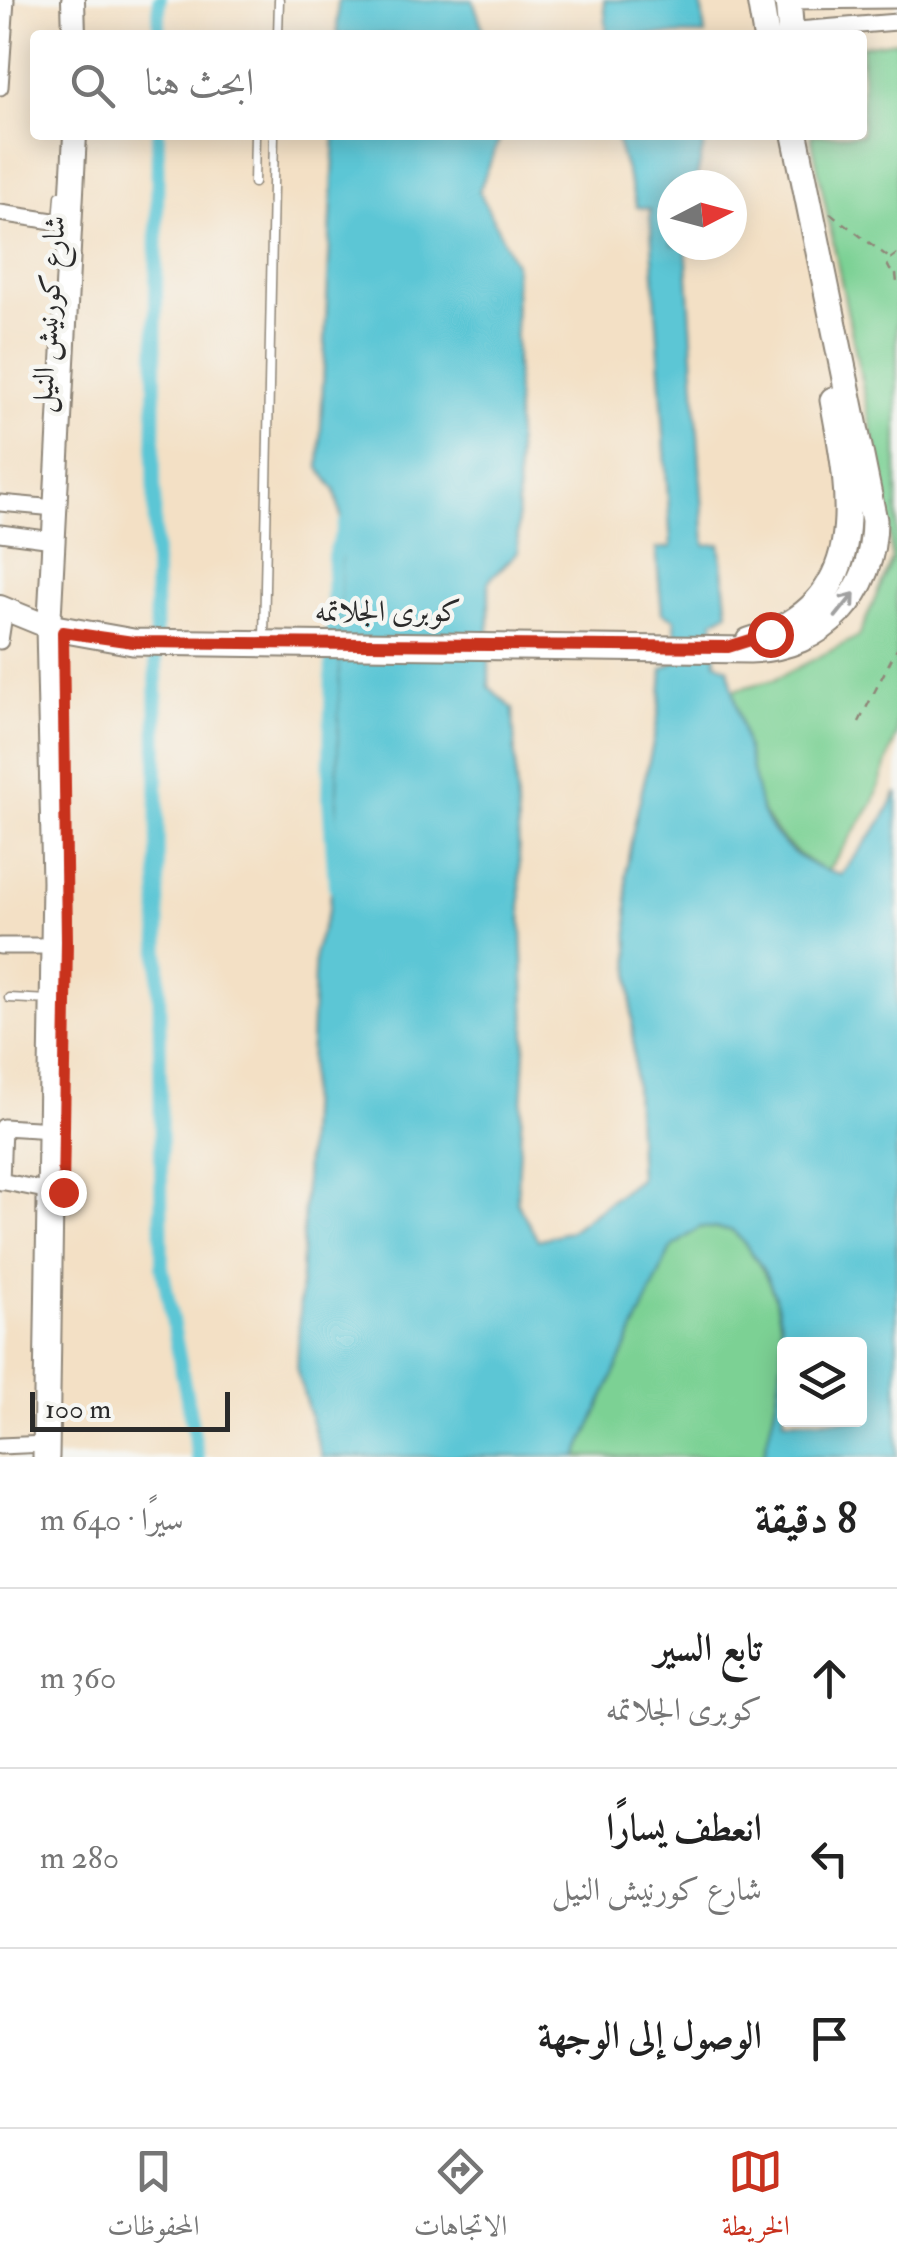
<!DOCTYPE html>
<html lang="ar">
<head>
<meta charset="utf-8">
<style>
  body { margin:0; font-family:"IM FELL Double Pica",Amiri,serif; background:#f2f2f2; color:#222; direction:rtl }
  .controls { position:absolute; right:30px; bottom:30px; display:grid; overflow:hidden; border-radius:10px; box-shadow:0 5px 25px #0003 }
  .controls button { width:90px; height:90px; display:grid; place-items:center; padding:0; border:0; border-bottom:2px solid #e0e0e0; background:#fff; color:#222; font:50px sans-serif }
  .compass { position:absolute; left:657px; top:170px; width:90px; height:90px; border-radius:50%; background:#fff; box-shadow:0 5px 25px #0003; rotate:84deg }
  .scale { position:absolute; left:30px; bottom:25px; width:200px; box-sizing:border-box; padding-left:10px; border:5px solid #2b2b2b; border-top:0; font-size:28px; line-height:35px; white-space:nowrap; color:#2b2b2b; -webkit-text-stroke:8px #f6f6f2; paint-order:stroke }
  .stop { position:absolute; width:30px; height:30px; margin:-22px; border:8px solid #c8321e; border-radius:50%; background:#fff }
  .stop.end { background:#c8321e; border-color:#fff; box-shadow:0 2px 10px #0008 }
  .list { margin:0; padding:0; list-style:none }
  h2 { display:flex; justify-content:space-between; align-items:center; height:130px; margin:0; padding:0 40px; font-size:42px }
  h2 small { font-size:32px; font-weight:400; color:#767676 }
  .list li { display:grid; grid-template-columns:65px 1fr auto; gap:30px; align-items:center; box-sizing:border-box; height:180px; padding:0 40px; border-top:2px solid #e0e0e0 }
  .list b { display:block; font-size:38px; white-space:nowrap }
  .list p { margin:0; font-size:32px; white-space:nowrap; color:#767676 }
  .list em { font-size:32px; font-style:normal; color:#767676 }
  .icon { flex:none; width:55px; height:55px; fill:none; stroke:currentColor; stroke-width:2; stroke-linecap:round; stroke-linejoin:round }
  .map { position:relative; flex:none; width:897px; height:1457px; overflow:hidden; direction:ltr }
  .search { position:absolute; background:#fff; box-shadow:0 5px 25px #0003; left:30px; right:30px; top:30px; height:110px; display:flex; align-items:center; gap:25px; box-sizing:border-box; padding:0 35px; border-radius:10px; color:#767676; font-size:38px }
  .sheet { height:670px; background:#fff }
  nav { display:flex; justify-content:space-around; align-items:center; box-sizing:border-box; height:140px; border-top:2px solid #e0e0e0; background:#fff; font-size:28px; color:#767676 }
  nav a { display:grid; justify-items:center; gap:5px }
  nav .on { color:#c8321e }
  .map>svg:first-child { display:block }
</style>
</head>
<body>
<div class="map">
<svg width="897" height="1457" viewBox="0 0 897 1457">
  <rect width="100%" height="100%" fill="#f6f6f2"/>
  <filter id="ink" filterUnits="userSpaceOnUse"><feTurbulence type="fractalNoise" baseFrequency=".01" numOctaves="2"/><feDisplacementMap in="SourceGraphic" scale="20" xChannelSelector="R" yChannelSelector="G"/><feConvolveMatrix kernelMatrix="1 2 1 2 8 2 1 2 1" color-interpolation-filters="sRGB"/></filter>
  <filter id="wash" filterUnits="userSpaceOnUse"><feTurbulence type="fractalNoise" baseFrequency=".0048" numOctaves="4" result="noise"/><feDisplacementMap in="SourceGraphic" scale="40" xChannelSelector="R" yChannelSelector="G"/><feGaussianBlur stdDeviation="2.25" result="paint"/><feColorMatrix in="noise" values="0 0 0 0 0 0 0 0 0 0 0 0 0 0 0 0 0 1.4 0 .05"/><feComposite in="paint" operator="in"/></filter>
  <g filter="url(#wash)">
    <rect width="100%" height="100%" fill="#f3e0c5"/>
    <path fill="#7bd194" stroke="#537e60" stroke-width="2.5" d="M897,41V733L873,804L827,872C746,830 751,772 730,691L774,680L859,636L892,559L884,490L811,135H862V46Z
      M700,1227L732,1230C801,1301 785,1369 763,1457H577L671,1248Z"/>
    <path fill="#5bc6d5" stroke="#437880" stroke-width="2.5" fill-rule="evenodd" d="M338,0H473L485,35H337Z
      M604,0H701L705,35H607Z
      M335,135H501L479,191L515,264L518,552L489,580V687L513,709L526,1030L517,1202L538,1240L570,1231L639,1179L626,874C634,802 660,743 663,669L676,661L675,619L662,613L656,549L671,547L650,209L637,207L615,135H706L695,185H672V245H686L705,545L720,544L728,612L714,620L716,662L728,668L761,809C775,844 804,866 841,875L882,821L897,792V1457H763C785,1369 802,1300 732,1230L700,1227L671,1248L577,1457H322L297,1371L315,950L329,909L336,852L341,517L335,490L319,468ZM784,1344H860V1420H784Z"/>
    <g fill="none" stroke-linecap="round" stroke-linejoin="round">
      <path stroke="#5bc6d5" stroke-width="14" d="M159,35V0
        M158,135L154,463L162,1266L198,1457
        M335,886L329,799L334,556L345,524"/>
    </g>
  </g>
  <g filter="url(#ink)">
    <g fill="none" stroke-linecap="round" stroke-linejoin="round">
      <g stroke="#8f8678" stroke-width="11">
        <path id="lane" d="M278,35L279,0
          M254,183L255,135
          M58,222L60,196
          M264,638L274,135
          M9,998L50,1000"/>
      </g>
      <g stroke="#8f8678" stroke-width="19">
        <path id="street" d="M781,1L897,0
          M785,31L897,22
          M0,87L6,0
          M0,213L73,224
          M0,503L55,508
          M0,533L53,540
          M0,641L5,608
          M0,946H55
          M0,1181L50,1191
          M1,1182L3,1127L53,1130
          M0,1446L46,1444"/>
      </g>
      <g stroke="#8f8678" stroke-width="26">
        <path id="secondary" d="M73,0L74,35
          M0,607L49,627L75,135"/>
      </g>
      <g stroke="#8f8678" stroke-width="29">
        <path id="primary" d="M760,0L766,35
          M788,0L791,35
          M749,641C872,604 852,500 833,400
          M46,1457L55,882L49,627L133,642L750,650C824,648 874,593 874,520L795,135"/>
      </g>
      <path stroke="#8f8678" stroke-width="2.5" stroke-dasharray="8 8" stroke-linecap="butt" d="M830,213L888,257
        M897,254L886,262L890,270L897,272
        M896,274L897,283
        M859,722L897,648"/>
      <use href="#lane" stroke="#fff" stroke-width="8"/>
      <use href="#street" stroke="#fff" stroke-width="15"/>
      <use href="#secondary" stroke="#fff" stroke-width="22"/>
      <use href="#primary" stroke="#fff" stroke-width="25"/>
    </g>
    <defs><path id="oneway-shaft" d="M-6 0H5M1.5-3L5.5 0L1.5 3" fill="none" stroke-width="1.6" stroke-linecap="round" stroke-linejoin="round" transform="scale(2.5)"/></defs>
    <use stroke="#a0a0a0" href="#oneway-shaft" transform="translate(845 605) rotate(-51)"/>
  </g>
  <g fill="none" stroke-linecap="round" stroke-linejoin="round" filter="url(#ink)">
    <path stroke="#c8321e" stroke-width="12" d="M63,1192L67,941L63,632L133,642L728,647L770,634"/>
  </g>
  <g text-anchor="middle" stroke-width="9" stroke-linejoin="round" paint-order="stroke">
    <g font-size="30" fill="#2b2b2b" stroke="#f6f6f2">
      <text transform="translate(48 314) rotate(-86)" y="10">شارع كورنيش النيل</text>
      <text x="388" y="621">كوبرى الجلاتمه</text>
    </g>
  </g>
</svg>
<div class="controls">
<button><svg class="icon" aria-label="layers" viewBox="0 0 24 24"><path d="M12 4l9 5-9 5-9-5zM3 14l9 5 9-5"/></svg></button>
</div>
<svg class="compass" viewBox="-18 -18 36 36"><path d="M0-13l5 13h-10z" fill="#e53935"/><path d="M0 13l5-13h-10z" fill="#767676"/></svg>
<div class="scale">100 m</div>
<div class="stop" style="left:770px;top:634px"></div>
<div class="stop end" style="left:63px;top:1192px"></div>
<div class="search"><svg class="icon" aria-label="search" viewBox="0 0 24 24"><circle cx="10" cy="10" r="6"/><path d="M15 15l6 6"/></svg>ابحث هنا</div>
</div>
<section class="sheet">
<h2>8 دقيقة<small>سيرًا · 640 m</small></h2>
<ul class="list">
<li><svg class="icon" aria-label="ahead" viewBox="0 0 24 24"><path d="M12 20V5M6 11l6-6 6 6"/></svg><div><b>تابع السير</b><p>كوبرى الجلاتمه</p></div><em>360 m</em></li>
<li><svg class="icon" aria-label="left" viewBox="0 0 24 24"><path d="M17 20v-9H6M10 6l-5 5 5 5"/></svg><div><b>انعطف يسارًا</b><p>شارع كورنيش النيل</p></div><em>280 m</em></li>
<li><svg class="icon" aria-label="arrive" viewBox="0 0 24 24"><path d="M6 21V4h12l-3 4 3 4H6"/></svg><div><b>الوصول إلى الوجهة</b></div></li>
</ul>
</section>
<nav>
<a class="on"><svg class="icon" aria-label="map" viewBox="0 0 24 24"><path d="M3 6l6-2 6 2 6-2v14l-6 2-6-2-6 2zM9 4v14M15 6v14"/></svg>الخريطة</a>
<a><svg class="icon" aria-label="directions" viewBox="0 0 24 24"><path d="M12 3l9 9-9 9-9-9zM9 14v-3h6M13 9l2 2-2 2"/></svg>الاتجاهات</a>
<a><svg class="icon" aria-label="saved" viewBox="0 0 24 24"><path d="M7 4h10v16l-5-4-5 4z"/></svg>المحفوظات</a>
</nav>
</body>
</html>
